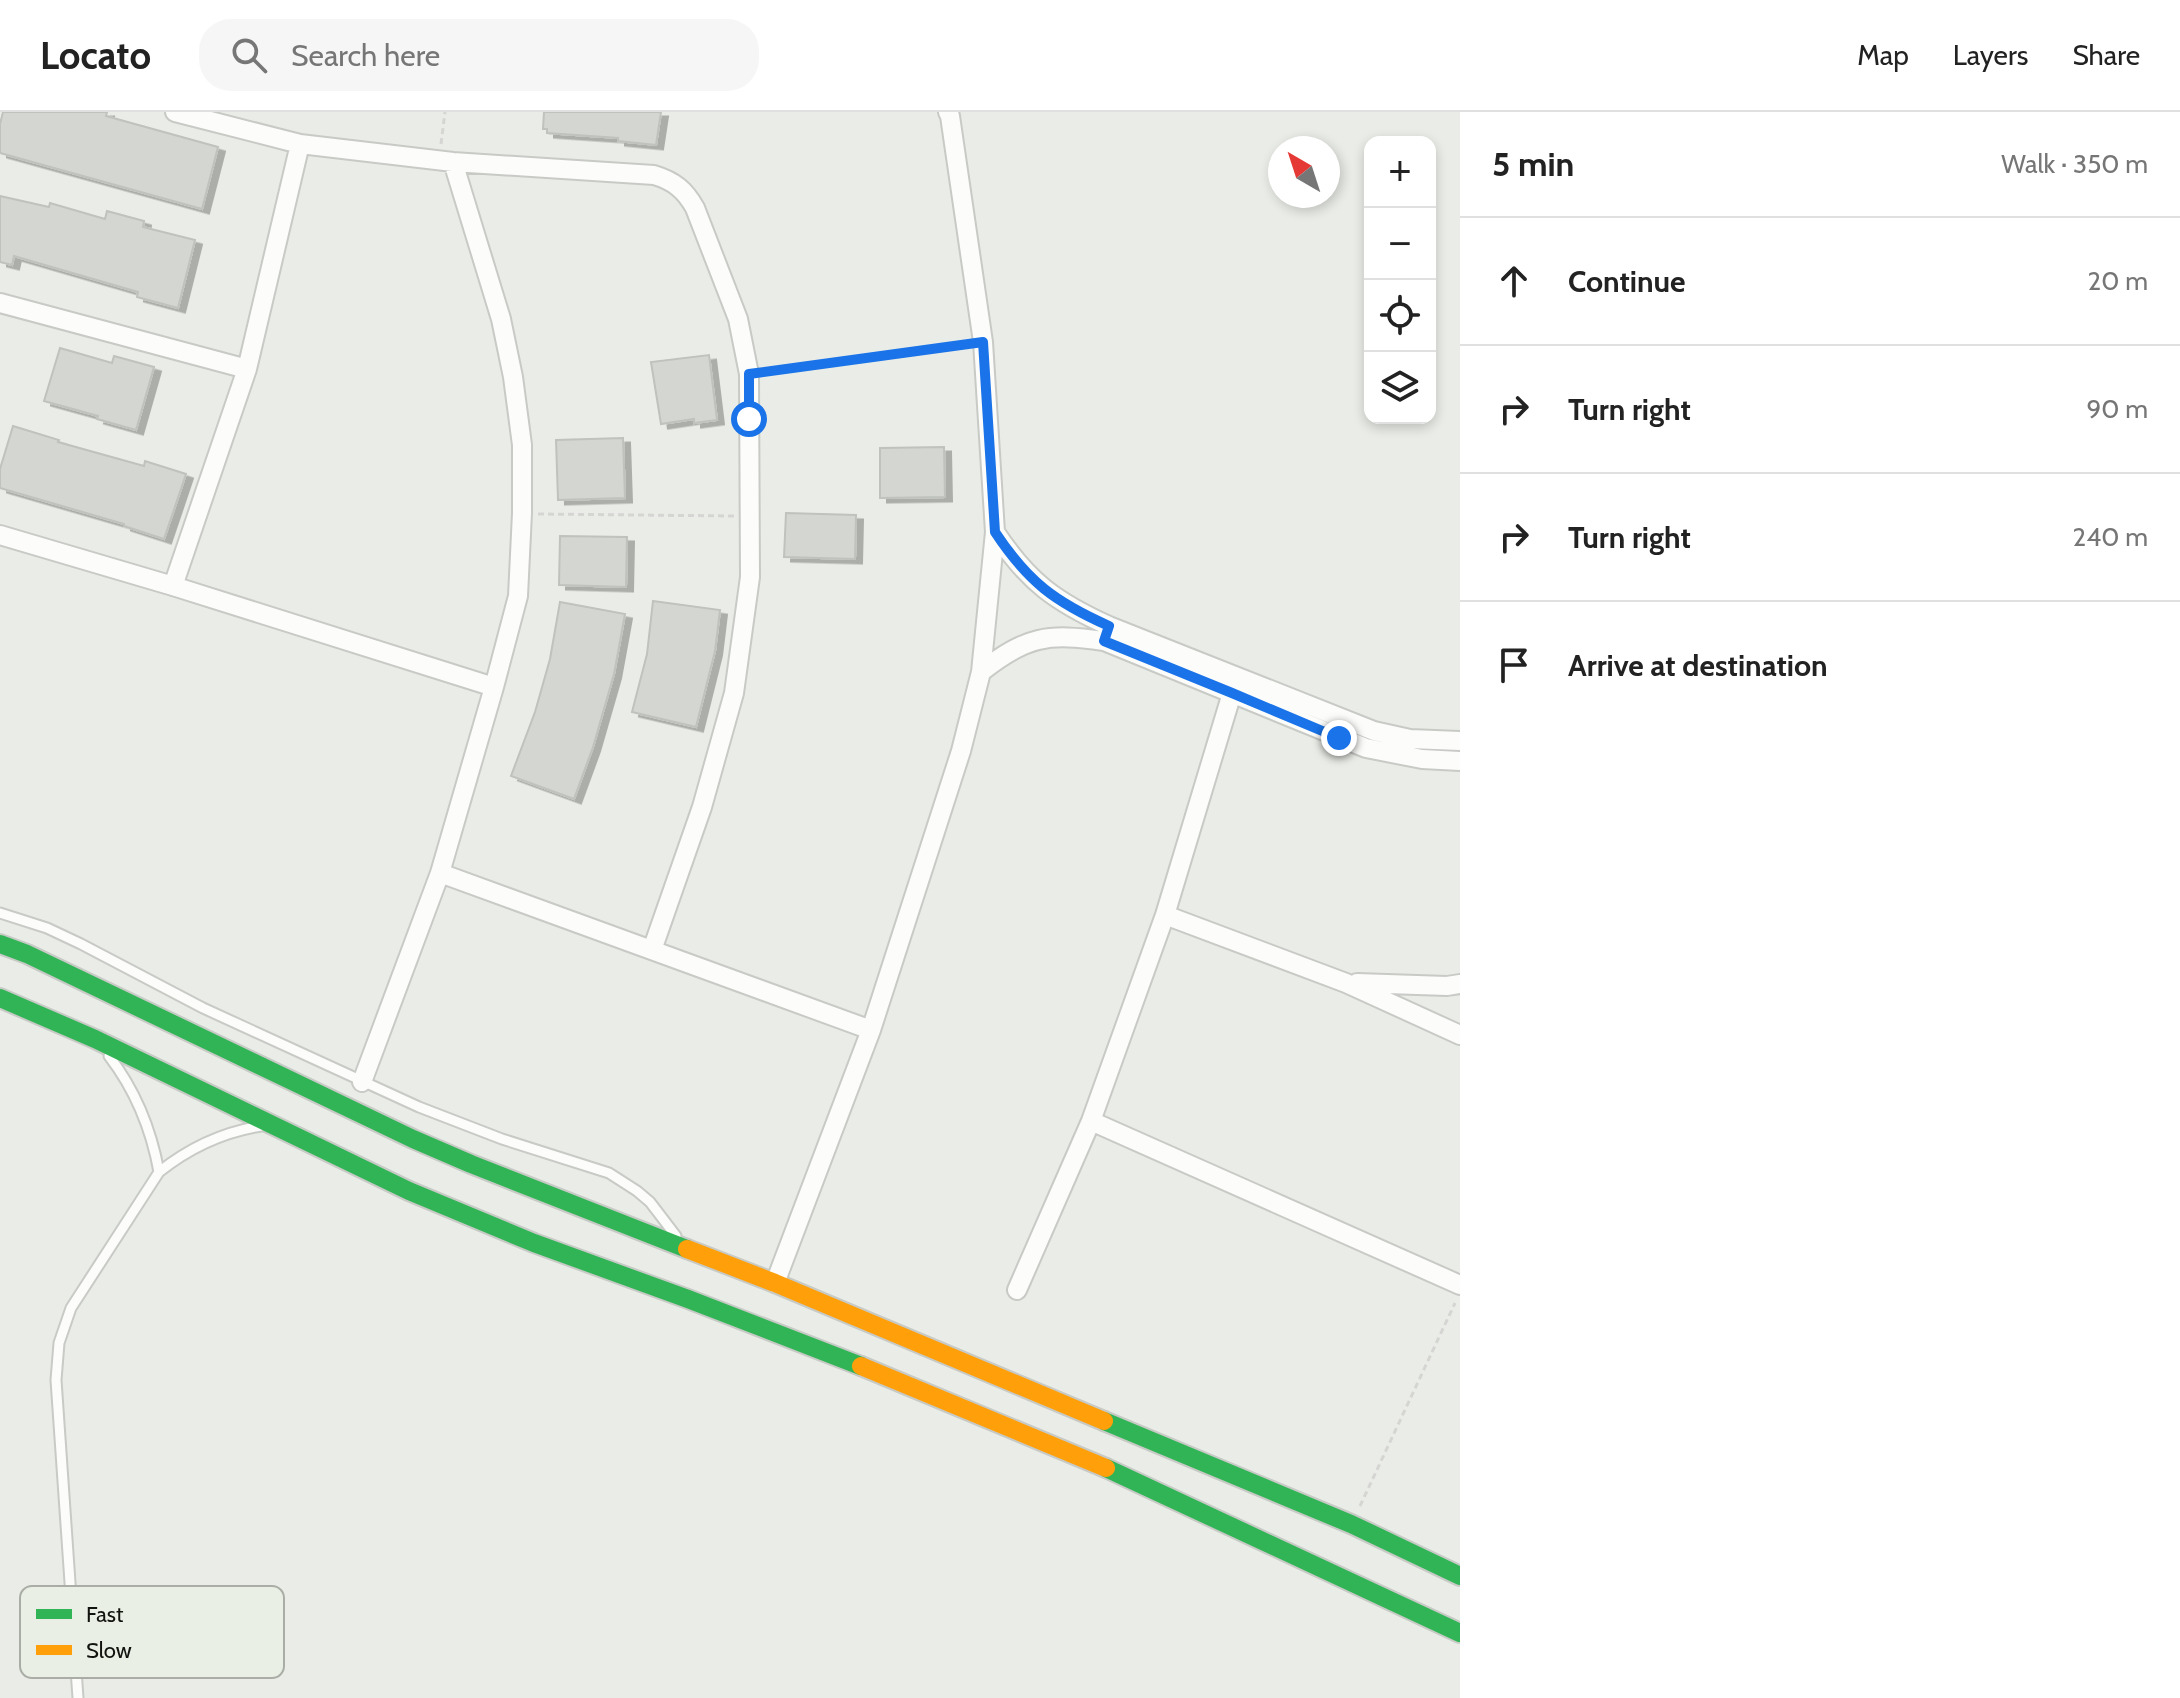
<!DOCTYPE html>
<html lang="en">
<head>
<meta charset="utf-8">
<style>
  body { margin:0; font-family:Cabin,sans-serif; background:#f6f6f6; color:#222 }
  .controls { position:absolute; right:24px; top:24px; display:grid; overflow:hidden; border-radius:16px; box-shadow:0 4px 12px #0003 }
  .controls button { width:72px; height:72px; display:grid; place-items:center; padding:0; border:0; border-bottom:2px solid #e0e0e0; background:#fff; color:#222; font:40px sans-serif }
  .compass { position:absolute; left:1268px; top:24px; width:72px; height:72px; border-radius:50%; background:#fff; box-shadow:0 4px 12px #0003; rotate:321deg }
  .stop { position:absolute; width:24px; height:24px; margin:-18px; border:6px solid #1a73e8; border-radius:50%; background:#fff }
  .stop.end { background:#1a73e8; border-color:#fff; box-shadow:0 2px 8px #0008 }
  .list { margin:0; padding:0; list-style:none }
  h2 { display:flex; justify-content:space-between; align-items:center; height:104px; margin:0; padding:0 32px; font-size:34px }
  h2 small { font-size:26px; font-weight:400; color:#767676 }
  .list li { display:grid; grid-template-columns:52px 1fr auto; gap:24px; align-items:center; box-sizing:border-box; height:128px; padding:0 32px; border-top:2px solid #e0e0e0 }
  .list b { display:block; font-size:30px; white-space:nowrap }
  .list em { font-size:26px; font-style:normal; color:#767676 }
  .icon { flex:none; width:44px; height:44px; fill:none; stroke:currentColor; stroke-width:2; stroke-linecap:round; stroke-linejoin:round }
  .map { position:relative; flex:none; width:1460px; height:1586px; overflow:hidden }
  header { display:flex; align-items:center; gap:48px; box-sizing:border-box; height:112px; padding:0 40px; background:#fff; border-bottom:2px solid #e0e0e0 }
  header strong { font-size:38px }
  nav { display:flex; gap:44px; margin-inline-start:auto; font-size:28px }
  .search { width:560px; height:72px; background:#f6f6f6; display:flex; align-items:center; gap:20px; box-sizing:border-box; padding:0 28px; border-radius:32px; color:#767676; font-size:30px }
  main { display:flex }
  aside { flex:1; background:#fff }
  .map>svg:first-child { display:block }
</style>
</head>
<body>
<header>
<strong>Locato</strong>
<div class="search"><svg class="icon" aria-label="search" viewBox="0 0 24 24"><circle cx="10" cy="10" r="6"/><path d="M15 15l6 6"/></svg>Search here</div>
<nav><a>Map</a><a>Layers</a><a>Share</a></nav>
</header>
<main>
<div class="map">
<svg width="1460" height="1586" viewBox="0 0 1460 1586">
  <defs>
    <filter id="shadow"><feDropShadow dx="7" dy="4.5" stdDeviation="0" flood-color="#0004"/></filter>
  </defs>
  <rect width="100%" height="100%" fill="#eaede7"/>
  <path fill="#d3d6d1" stroke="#bfc2bd" stroke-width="2" filter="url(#shadow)" d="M3,0H107L106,4L218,35L202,97L0,41V12Z
    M544,0H661L656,33L618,29V26L547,21V17H543Z
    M0,84L49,95L50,91L105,107L107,99L144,109L143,115L195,128L178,196L137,185L138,180L14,144L12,153L0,150Z
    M60,236L112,251L114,244L154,255L136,318L97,307L98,304L44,289Z
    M709,243L717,308L694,311V307L661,312L651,250Z
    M13,314L59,328L58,330L144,354L145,349L186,362L164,427L124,414V412L0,376V357Z
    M623,326L625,386L558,388L556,328Z
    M944,335L945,385L880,386V336Z
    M786,401L856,403L855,447L784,445Z
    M560,424L627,425L626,475L559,473Z
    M653,489L720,498L715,539L696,615L632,600L647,542Z
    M560,490L625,502L614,562L593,635L574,687L511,664L535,600L550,547Z"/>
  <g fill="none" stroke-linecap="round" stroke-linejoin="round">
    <g stroke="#c8cac6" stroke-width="13">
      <path id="lane" d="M0,801L47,816L81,832L203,896L419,995L502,1027L609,1061L637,1079L650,1090L676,1124
        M109,944C136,979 151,1016 159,1060
        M78,1586L56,1268L59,1231L71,1196L159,1060C189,1036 223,1020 261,1014"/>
    </g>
    <g stroke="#c8cac6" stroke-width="22">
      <path id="street" d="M175,0L300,32L453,50L654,63C674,69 685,78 695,96L738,207L749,262L750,465L734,581L702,695L652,838
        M0,191L247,257
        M995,420C1028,470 1056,490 1109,514L1374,619L1410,627L1460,629
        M0,423L173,474L494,575
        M173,474L247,257L300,32
        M981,560C1026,524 1048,521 1104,529L1366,636L1422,647L1460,649
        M440,761L871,918
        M1165,803L1346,871L1460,923
        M1357,871L1447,874L1460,872
        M362,970L440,761L494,575L518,484L522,401V333L513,265L501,207L453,50
        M1091,1009L1460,1173
        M775,1171L871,918L961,639L981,560L995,420L983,230L950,4L948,0
        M1017,1178L1091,1009L1165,803L1232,581"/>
    </g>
    <g stroke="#c8cac6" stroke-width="22">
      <path id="fast" d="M0,832L27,842L413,1027L471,1052L687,1137
        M0,886L95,927L409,1079L534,1131L688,1187L861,1254
        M1104,1309L1351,1412L1460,1464
        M1106,1356L1460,1521"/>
    </g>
    <g stroke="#c8cac6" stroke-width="22">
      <path id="slow" d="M687,1137L775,1171L1104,1309
        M861,1254L1106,1356"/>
    </g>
    <path stroke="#d5d5d3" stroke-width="3" stroke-dasharray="6 4" stroke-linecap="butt" d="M441,32L445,0
      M765,260L967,233
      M538,402L735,404
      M1360,1394L1455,1191"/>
    <use href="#lane" stroke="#fcfcfb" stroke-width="9"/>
    <use href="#street" stroke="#fcfcfb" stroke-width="18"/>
    <use href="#fast" stroke="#30b455" stroke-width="18"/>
    <use href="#slow" stroke="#ff9f0a" stroke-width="18"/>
  </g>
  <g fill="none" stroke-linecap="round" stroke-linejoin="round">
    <path stroke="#1a73e8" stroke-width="10" d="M749,307V262L983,230L995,420C1028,470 1055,490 1109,514L1104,529L1232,581L1339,626"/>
  </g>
  <rect x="20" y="1474" width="264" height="92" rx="12" fill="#eaefe5" stroke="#a9ada5" stroke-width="2"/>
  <rect x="36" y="1497" width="36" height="10" fill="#30b455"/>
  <rect x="36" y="1533" width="36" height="10" fill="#ff9f0a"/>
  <g font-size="22" fill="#11130f">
    <text x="86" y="1510">Fast</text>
    <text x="86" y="1546">Slow</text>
  </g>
</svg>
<div class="controls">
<button>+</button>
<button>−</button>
<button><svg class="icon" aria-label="locate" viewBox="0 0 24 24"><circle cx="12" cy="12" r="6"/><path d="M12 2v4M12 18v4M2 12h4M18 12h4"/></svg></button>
<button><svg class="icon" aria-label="layers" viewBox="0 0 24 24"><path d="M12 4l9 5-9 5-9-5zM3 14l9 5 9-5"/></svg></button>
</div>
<svg class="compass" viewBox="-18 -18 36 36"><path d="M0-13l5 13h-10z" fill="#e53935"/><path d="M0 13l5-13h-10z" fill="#767676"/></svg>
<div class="stop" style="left:749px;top:307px"></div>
<div class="stop end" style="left:1339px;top:626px"></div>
</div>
<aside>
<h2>5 min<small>Walk · 350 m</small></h2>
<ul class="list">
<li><svg class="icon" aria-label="ahead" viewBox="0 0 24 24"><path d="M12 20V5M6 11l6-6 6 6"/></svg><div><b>Continue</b></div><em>20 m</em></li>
<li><svg class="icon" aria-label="right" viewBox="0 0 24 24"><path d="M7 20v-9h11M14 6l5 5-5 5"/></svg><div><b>Turn right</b></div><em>90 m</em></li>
<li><svg class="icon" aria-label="right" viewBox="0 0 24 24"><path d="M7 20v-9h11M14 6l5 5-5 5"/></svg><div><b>Turn right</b></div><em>240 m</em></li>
<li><svg class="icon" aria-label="arrive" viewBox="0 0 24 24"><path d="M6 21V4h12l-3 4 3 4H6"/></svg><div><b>Arrive at destination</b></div></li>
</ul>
</aside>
</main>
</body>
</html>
